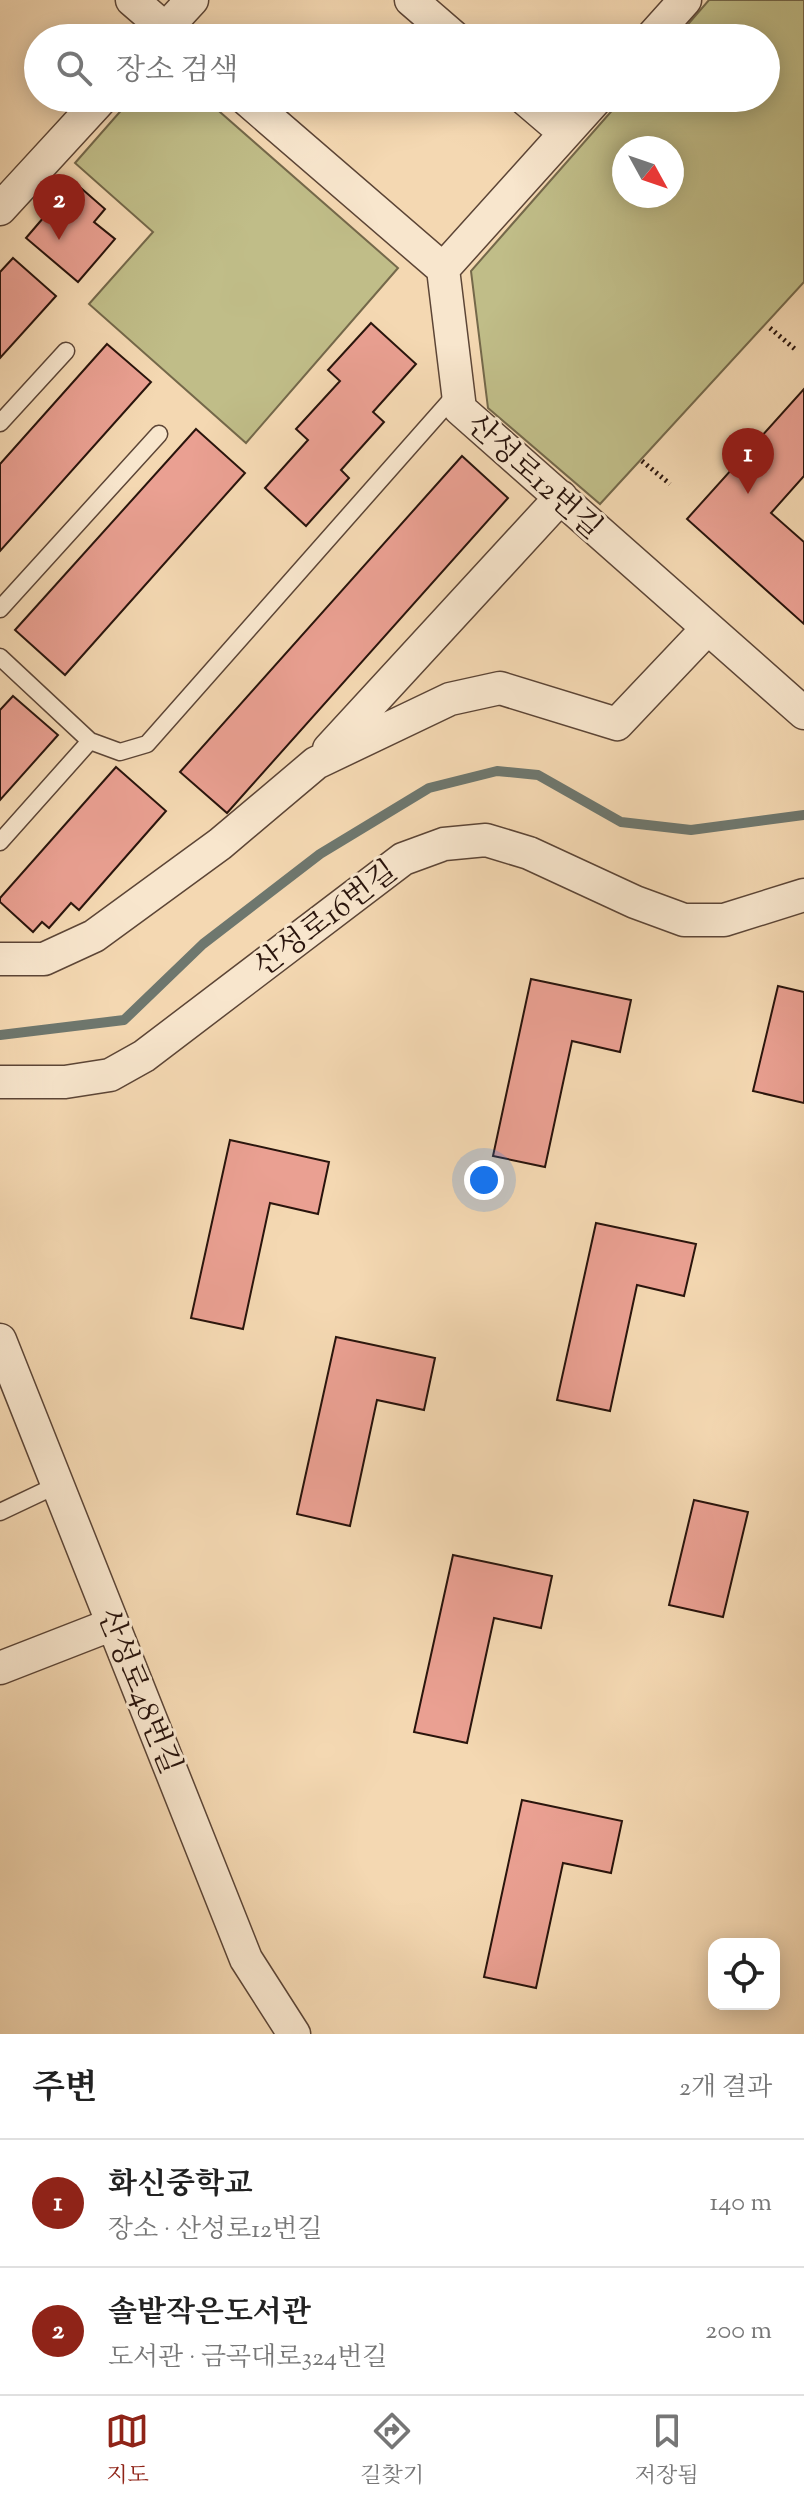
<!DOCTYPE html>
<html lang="ko">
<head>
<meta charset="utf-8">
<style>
  body { margin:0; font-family:"Sorts Mill Goudy","Noto Serif KR",serif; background:#f2f2f2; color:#222 }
  .controls { position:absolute; right:24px; bottom:24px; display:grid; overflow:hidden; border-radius:16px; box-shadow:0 4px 20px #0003 }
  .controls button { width:72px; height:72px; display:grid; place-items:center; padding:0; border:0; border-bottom:2px solid #e0e0e0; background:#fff; color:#222; font:40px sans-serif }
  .compass { position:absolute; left:612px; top:136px; width:72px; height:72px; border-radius:50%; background:#fff; box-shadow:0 4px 20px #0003; rotate:130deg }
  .you { position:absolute; left:484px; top:1180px; width:28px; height:28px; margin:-20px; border:6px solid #fff; border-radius:50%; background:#1a73e8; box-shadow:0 0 0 12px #1a73e833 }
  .badge { display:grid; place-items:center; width:52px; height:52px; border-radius:50%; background:#8f2418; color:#fff; font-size:26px; font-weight:700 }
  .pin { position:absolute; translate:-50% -66px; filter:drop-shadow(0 2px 4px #0008) }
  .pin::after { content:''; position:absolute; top:42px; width:28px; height:24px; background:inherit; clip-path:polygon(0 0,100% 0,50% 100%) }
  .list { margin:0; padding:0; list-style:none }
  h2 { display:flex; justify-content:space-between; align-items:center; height:104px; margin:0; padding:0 32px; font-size:34px }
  h2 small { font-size:26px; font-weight:400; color:#767676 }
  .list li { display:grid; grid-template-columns:52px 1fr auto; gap:24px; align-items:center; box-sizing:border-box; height:128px; padding:0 32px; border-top:2px solid #e0e0e0 }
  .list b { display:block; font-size:30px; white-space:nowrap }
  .list p { margin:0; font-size:26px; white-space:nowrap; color:#767676 }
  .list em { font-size:26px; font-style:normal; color:#767676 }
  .icon { flex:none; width:44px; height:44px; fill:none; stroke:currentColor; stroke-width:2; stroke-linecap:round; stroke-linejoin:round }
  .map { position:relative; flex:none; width:804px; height:2034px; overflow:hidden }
  .search { position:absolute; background:#fff; box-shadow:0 4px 20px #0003; left:24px; right:24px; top:24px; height:88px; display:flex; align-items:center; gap:20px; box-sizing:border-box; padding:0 28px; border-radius:44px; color:#767676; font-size:30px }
  .sheet { height:360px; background:#fff }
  nav { display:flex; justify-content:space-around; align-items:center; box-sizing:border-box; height:112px; border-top:2px solid #e0e0e0; background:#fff; font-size:22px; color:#767676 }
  nav a { display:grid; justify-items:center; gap:4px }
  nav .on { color:#8f2418 }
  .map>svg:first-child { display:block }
</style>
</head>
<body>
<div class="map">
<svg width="804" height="2034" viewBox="0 0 804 2034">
  <rect width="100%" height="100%" fill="#f4d8b2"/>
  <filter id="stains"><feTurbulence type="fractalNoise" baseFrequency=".0025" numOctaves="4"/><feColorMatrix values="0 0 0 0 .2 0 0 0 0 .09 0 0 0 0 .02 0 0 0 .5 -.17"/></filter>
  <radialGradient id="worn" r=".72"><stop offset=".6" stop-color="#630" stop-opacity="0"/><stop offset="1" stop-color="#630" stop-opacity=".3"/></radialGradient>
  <path fill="#c0bd88" stroke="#74684a" stroke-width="2" fill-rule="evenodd" d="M709,0H804V282L600,504L488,408L471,271L623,98H766V38H676ZM624,148H672V196H624Z
    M132,98H204L398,268L246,443L89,304L153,232L75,163Z"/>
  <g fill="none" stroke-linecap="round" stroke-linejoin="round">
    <path stroke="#6e776e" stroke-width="10" d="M0,1035L124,1020L203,944L320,854L429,788L497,771L538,775L621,822L691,830L804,815"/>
  </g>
  <path fill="#eaa092" stroke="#29140c" stroke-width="2" d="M74,182L105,209L94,222L115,239L78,282L26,238Z
    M13,258L56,296L0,358V272Z
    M371,323L416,364L373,412L384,422L341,470L349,478L306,526L265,488L308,440L296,429L340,381L328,370Z
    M107,344L151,382L0,551V464Z
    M804,389V476L771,513L804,542V624L687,519Z
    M196,429L245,473L65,675L15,630Z
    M462,456L508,498L227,813L180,772Z
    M13,696L58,735L0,800V710Z
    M116,767L166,811L79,910L71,903L49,928L42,922L33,932L0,902V898Z
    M531,979L631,1000L620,1052L572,1041L545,1167L493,1156Z
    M778,986L804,992V1103L753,1091Z
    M230,1140L329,1162L318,1214L270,1203L243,1329L191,1318Z
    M596,1223L696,1244L684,1296L637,1285L610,1411L557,1400Z
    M336,1337L435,1358L424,1410L377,1400L350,1526L297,1514Z
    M694,1500L748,1512L723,1617L669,1605Z
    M453,1555L552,1576L541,1628L494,1618L467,1743L414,1732Z
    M522,1800L622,1821L611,1873L563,1863L536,1988L484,1977Z"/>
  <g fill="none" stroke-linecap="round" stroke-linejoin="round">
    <g stroke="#5c4536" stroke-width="19">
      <path id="lane" d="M0,423L66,351
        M0,609L159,434
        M0,657L90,741L120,752L147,744L457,393
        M0,842L90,741
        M0,1512L55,1486"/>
    </g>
    <g stroke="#5c4536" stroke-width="35">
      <path id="street" d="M132,0L176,38
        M411,0L455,38
        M157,38L192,0
        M651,38L685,0
        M245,98L443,269L460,409L804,713
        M524,98L565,133
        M0,209L102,98
        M443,269L597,98
        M329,749L561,497
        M0,959H44L94,936L220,844L316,763L450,699L500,688L617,724L707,629
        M0,1082H65L110,1075L144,1056L403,859L444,844L486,840L529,853L635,902L684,920H724L804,895
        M0,1340L246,1959L294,2034
        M0,1668L113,1624"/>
    </g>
    <path stroke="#29140c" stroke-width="5" stroke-dasharray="2 4" stroke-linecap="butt" d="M770,328L796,350
      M642,461L670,484"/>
    <use href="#lane" stroke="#f8e6cd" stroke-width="16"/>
    <use href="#street" stroke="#f8e6cd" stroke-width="32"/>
  </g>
  <g text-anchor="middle" stroke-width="6" stroke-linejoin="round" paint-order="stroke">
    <g font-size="30" fill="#29140c" stroke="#f8e6cd">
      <text transform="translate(535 476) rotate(42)" y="10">산성로12번길</text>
      <text transform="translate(325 918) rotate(-37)" y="10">산성로16번길</text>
      <text transform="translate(140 1691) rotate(68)" y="10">산성로48번길</text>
    </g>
  </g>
  <rect width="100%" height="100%" filter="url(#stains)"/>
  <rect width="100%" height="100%" fill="url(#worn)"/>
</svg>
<div class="controls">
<button><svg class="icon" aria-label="locate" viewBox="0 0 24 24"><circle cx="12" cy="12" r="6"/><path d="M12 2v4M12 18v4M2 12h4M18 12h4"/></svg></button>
</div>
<svg class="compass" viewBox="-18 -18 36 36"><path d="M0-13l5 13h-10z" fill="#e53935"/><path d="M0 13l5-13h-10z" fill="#767676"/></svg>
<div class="you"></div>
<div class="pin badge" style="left:748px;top:494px">1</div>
<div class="pin badge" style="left:59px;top:240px">2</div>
<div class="search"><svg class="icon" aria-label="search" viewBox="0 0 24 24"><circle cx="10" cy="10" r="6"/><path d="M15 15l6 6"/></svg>장소 검색</div>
</div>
<section class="sheet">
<h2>주변<small>2개 결과</small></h2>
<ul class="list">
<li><span class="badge">1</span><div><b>화신중학교</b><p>장소 · 산성로12번길</p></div><em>140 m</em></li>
<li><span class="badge">2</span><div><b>솔밭작은도서관</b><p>도서관 · 금곡대로324번길</p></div><em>200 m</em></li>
</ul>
</section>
<nav>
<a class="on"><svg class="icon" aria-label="map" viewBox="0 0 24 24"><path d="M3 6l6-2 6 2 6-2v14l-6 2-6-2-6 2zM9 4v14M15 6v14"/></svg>지도</a>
<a><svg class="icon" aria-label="directions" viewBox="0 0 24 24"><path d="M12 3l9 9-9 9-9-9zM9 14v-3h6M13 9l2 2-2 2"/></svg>길찾기</a>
<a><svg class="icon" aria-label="saved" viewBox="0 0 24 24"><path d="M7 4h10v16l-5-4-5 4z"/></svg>저장됨</a>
</nav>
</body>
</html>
